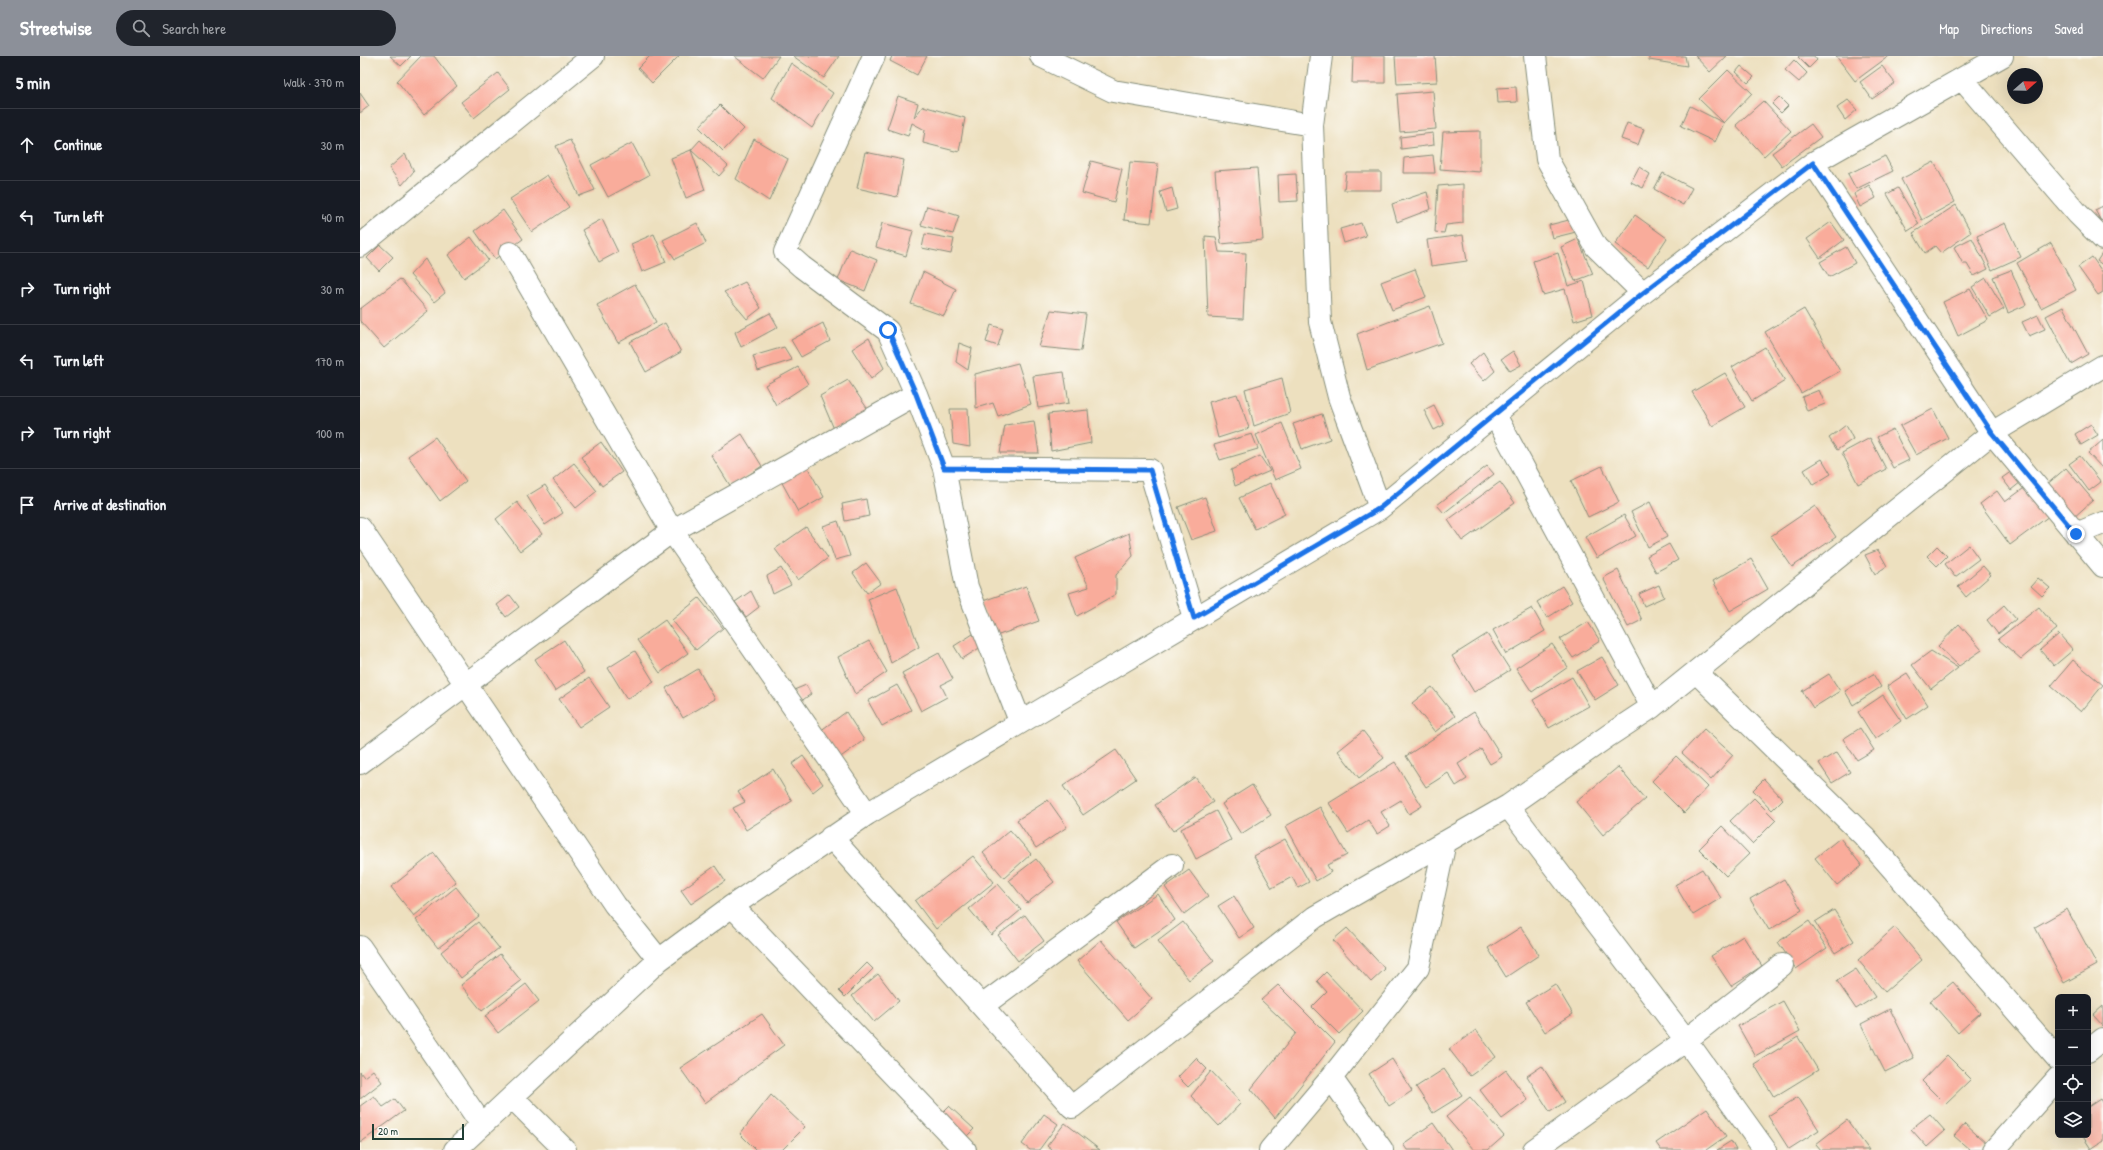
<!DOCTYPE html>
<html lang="en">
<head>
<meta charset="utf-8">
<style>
  body { margin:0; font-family:"Patrick Hand",sans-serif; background:#20242c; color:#f1f3f6 }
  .controls { position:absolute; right:12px; bottom:12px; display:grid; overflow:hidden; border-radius:6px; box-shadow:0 4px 16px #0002 }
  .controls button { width:36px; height:36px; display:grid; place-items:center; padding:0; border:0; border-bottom:1px solid #363941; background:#171b24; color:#f1f3f6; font:20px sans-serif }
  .compass { position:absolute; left:1647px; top:12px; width:36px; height:36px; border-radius:50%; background:#171b24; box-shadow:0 4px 16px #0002; rotate:70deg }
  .scale { position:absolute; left:12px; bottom:10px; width:92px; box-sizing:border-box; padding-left:4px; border:2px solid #1f3d34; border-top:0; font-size:11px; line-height:14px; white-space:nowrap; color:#1f3d34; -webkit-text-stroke:3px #fdfcf7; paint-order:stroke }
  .stop { position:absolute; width:12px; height:12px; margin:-9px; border:3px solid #1a73e8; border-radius:50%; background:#fff }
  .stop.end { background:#1a73e8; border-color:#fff; box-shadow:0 1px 4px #0008 }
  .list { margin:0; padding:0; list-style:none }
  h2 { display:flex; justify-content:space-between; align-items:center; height:52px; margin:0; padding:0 16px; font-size:17px }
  h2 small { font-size:13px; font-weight:400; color:#9ea1a6 }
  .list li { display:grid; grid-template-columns:26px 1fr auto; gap:12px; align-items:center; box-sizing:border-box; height:72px; padding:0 16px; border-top:1px solid #363941 }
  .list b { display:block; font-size:15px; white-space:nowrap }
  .list em { font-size:13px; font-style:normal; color:#9ea1a6 }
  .icon { flex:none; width:22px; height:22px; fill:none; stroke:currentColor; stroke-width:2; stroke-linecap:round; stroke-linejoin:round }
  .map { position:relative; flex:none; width:1743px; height:1094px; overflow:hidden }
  header { display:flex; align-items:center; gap:24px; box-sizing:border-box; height:56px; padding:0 20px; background:#8c9099; color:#fff }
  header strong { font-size:19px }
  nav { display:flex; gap:22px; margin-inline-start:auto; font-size:14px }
  .search { width:280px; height:36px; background:#20242c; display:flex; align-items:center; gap:10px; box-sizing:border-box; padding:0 14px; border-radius:22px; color:#9ea1a6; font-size:15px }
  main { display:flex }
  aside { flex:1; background:#171b24 }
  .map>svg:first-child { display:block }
</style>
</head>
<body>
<header>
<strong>Streetwise</strong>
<div class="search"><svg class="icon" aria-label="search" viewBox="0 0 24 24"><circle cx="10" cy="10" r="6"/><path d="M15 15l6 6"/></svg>Search here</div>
<nav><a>Map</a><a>Directions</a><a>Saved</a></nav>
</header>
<main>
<aside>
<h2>5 min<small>Walk · 370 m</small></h2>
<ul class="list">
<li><svg class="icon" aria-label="ahead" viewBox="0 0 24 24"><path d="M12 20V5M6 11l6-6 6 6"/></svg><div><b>Continue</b></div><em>30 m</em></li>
<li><svg class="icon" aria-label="left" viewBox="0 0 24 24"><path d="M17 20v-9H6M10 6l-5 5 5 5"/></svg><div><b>Turn left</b></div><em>40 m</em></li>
<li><svg class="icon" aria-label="right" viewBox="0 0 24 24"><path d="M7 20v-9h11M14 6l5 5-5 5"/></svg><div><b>Turn right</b></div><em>30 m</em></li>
<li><svg class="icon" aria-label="left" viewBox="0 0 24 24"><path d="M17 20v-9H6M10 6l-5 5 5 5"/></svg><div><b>Turn left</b></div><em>170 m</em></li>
<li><svg class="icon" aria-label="right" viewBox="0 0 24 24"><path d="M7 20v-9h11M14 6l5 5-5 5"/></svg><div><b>Turn right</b></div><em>100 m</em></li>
<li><svg class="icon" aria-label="arrive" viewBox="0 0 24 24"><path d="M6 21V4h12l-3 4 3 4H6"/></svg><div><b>Arrive at destination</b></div></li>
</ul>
</aside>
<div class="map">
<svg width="1743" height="1094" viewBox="0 0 1743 1094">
  <rect width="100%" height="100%" fill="#fdfcf7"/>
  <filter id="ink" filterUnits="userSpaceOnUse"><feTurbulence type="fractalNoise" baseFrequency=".025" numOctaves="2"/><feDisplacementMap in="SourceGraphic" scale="8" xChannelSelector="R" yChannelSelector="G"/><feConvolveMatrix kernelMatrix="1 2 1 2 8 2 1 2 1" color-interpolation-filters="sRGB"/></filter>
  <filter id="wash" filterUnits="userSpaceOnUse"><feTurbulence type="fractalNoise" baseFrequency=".012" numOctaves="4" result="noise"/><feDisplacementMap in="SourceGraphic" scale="16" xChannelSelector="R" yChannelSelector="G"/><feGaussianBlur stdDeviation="0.9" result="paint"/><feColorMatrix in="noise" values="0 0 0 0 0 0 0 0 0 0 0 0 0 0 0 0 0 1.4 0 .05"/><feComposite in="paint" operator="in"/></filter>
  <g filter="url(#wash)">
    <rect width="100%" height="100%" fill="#ede0bf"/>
    <g id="blocks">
      <path fill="#f9ac9b" d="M30,0H51L41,10Z
        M61,0H74L97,30L64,59L37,25Z
        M290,0H319L292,27L278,12Z
        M374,0H419L403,22Z
        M433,0H479L464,22Z
        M532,0H567L557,19L530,5Z
        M993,0H1025V27H992Z
        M1035,0H1075L1077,26L1037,28Z
        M1289,0H1325L1327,10L1289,4Z
        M1335,0H1367L1350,16Z
        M1439,0H1454L1457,4L1449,12L1438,1Z
        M1476,0H1529L1495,25Z
        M1434,4L1447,17L1439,26L1425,14Z
        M431,7L473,37L452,72L412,42Z
        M1381,10L1394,21L1388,27L1376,16Z
        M1522,10L1535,27L1512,43L1500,26Z
        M1368,14L1392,37L1364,67L1339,43Z
        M138,17L150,33L114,62L101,46Z
        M1156,31L1157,46L1138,47L1137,32Z
        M1073,35L1076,73L1040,76L1037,38Z
        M0,37L9,50L0,57Z
        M538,40L558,47L554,62L563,50L605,62L599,96L563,87L565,74L552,67L548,80L527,73Z
        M1419,41L1428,50L1421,57L1412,48Z
        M1488,44L1497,54L1485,64L1477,52Z
        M1403,45L1431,75L1404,100L1376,69Z
        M360,49L384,73L363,95L339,71Z
        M1330,50L1364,67L1355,86L1321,70Z
        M1267,67L1284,73L1278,89L1261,83Z
        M1451,68L1461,81L1422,110L1412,97Z
        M1120,75V116L1080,113L1083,76Z
        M1073,77L1074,89L1041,93L1040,81Z
        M394,83L428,103L409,145L376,123Z
        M210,84L235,134L219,140L196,90Z
        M340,84L368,110L359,120L331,94Z
        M272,87L289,119L248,141L231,109Z
        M331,94L345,134L326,142L311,102Z
        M505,96L544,104L537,141L497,132Z
        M45,98L54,115L42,129L29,112Z
        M1073,99L1075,117H1043L1044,102Z
        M1525,100L1533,115L1496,133L1488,118Z
        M731,105L762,113L754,146L722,137Z
        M770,106L798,108L791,167L764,164Z
        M1574,106L1595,146L1562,164L1541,123Z
        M1279,111L1290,118L1283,132L1271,126Z
        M897,112L903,184L861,188L855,115Z
        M986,116H1021V134H984Z
        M1303,117L1332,132L1323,149L1294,133Z
        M936,118L938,145L919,146L918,119Z
        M187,119L209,151L172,176L150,143Z
        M1103,128V167L1086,169L1084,177L1075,176L1078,130Z
        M1509,129L1516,142L1500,151L1494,138Z
        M812,132L817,153L806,156L800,136Z
        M1538,132L1559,168L1548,175L1527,138Z
        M1067,136L1071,153L1037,166L1032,148Z
        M1596,149L1611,176L1581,197L1575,190L1565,197L1553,177Z
        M567,150L599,160L593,178L561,169Z
        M1743,150V164L1741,165L1735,154Z
        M143,154L163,183L135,203L115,175Z
        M1275,159L1307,182L1288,211L1255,188Z
        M242,163L258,196L239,206L222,174Z
        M1213,163L1216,176L1192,182L1189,169Z
        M1471,166L1484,184L1460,202L1447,183Z
        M337,167L346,187L315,203L303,184Z
        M522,167L553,175L546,200L516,191Z
        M1001,167L1006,180L984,187L980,173Z
        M1645,167L1661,201L1632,214L1617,180Z
        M294,178L306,206L282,216L271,188Z
        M565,178L594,183L591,198L562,192Z
        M1103,179L1107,205L1071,210L1067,184Z
        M845,180L856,181L859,196L886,197L883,263L848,261Z
        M111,181L128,204L104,222L88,199Z
        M1612,182L1628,213L1614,220L1607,208H1603L1594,191Z
        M1218,183L1233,218L1215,225L1201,191Z
        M1691,187L1716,234L1681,252L1657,207Z
        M20,189L33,201L19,215L7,202Z
        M1486,191L1495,207L1469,221L1460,206Z
        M490,193L517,204L505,235L478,224Z
        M1743,196V209L1737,205Z
        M1198,197L1208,230L1224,225L1233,259L1214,265L1205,233L1183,239L1173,205Z
        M1732,201L1743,217V236L1738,239L1718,211Z
        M65,203L85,237L74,246L50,219Z
        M1055,213L1066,241L1032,254L1021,226Z
        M1651,214L1666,249L1648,257L1633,221Z
        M563,216L596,233L584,260L551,248Z
        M1626,222L1644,253L1630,261L1612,231Z
        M40,223L68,255L24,292L0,265V253Z
        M385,226L401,252L387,263L364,236Z
        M275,228L296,266L258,287L237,249Z
        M1610,233L1628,264L1598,280L1583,246Z
        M1070,250L1082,287L1007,314L997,278Z
        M1703,251L1728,298L1711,308L1686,260Z
        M1444,253L1480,315L1441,337L1405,276Z
        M691,254L726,258L721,295L679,291Z
        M410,257L418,271L381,291L375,276Z
        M1678,259L1685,273L1669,280L1662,266Z
        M305,267L321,296L286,316L270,286Z
        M463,267L470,285L441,301L431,284Z
        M631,269L643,273L638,290L626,286Z
        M509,282L524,312L511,323L492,293Z
        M599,287L612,292L608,314L596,306Z
        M424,291L432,304L398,315L393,300Z
        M1405,291L1425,325L1392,345L1372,311Z
        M1153,295L1161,309L1150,315L1141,303Z
        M1123,296L1135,315L1124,325L1109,308Z
        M658,307L671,348L638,360L633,347L616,352L615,318Z
        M438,311L448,328L416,349L405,329Z
        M704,316L709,347L678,352L673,320Z
        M1365,317L1385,351L1352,370L1332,336Z
        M922,322L930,357L894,370L885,333Z
        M488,324L509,355L474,373L460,340Z
        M1459,334L1465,348L1447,355L1442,341Z
        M877,338L889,372L858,382L849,346Z
        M1074,349L1084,369L1074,374L1064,354Z
        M590,353H608L610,391L593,388Z
        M1573,353L1588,382L1556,399L1540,370Z
        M728,354L731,387L691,395L688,358Z
        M962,358L970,383L942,393L933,368Z
        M674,365L679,397H640L645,369Z
        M922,367L941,413L915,424L896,379Z
        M1731,368L1738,379L1721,389L1715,378Z
        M1486,369L1493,383L1477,394L1469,382Z
        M1533,373L1549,404L1533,412L1517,381Z
        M382,378L402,410L371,431L351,399Z
        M892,378L898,393L860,404L854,389Z
        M75,381L106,425L80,445L48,400Z
        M1510,382L1526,413L1498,428L1482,397Z
        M1743,384V413L1728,397Z
        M241,386L262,416L242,430L221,401Z
        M900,400L910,415L875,430L871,414Z
        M1720,400L1741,426L1729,435L1709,408Z
        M1462,403L1471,418L1453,429L1444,414Z
        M214,407L237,435L216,452L193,424Z
        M446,408L464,441L438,456L420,423Z
        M1127,410L1134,418L1084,457L1077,449Z
        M1242,410L1259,446L1228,461L1211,425Z
        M1706,412L1733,444L1712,463L1685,430Z
        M1652,415L1661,426L1651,434L1642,422Z
        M1140,426L1155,447L1102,485L1088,464Z
        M910,427L925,458L895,473L879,442Z
        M185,429L203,457L185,469L167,440Z
        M1667,430L1689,460L1650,489L1620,448L1637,435L1645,446Z
        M845,441L857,475L831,484L818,451Z
        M506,443L509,460L485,465L482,448Z
        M157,446L182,478L160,495L136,463Z
        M1290,446L1307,481L1288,491L1271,456Z
        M1455,450L1476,481L1432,511L1411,480Z
        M1264,459L1276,480L1237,502L1225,481Z
        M478,465L490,500L475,504L463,470Z
        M446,471L468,502L438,524L415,493Z
        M769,477L773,500L756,519V538L717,560L709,537L729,531L715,502Z
        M1309,488L1318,504L1296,516L1287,500Z
        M1609,489L1619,503L1595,521L1585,508Z
        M1577,490L1587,500L1577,510L1567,500Z
        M1518,494L1527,510L1515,518L1505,499Z
        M1391,503L1408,533L1370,555L1353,525Z
        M506,507L521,527L507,537L493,517Z
        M1623,510L1631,519L1606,541L1598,531Z
        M421,512L431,529L413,538L407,520Z
        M1258,514L1282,564L1268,571L1243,522Z
        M1678,522L1690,532L1682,540L1671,530Z
        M1299,529L1304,541L1284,550L1279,538Z
        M666,530L679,565L633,581L620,546Z
        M1202,530L1212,546L1187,562L1177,546Z
        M537,531L559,591L531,607L508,543Z
        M391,535L399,551L386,561L375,546Z
        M150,539L159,551L146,561L137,549Z
        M339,542L363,572L336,594L312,564Z
        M1644,549L1656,563L1638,578L1627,564Z
        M1679,551L1697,573L1661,603L1638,583Z
        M1172,552L1185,575L1146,598L1133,574Z
        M305,564L328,597L300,617L277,584Z
        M1228,566L1240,585L1213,602L1200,583Z
        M1599,568L1622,594L1599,610L1578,590Z
        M613,578L621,591L602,603L594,590Z
        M1127,578L1150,614L1114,636L1092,600Z
        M1699,578L1713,594L1694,610L1680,594Z
        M204,584L224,616L195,635L175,603Z
        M509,585L527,616L495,638L478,601Z
        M1192,588L1208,611L1172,636L1156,612Z
        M275,595L294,626L267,643L248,612Z
        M1571,595L1598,612L1571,633L1552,609Z
        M579,597L593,623L581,629L587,641L561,655L542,617Z
        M1242,601L1259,629L1235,644L1217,615Z
        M1713,604L1743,629L1721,656L1691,630Z
        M338,613L355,643L323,662L306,632Z
        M1547,617L1568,649L1547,663L1527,630Z
        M1469,618L1480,635L1453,652L1442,635Z
        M1513,618L1521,631L1493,649L1485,635Z
        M1212,621L1229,650L1189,672L1173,644Z
        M229,622L249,651L219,671L199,643Z
        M446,629L451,638L440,646L434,634Z
        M537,629L551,654L522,670L508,645Z
        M1072,631L1095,660L1075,676L1052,647Z
        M1523,639L1541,665L1515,683L1498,656Z
        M486,656L504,684L478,703L460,675Z
        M1114,656L1142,701L1130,708L1121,693L1098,708L1107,723L1096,730L1088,717L1066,731L1046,700Z
        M1500,672L1514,694L1497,704L1483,683Z
        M1344,673L1373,699L1351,724L1322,697Z
        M1003,675L1024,702L999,722L978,695Z
        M756,694L776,723L723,759L703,730Z
        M1477,696L1490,716L1472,727L1459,707Z
        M443,700L463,728L453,736L432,708Z
        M1316,700L1348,731L1324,757L1292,725Z
        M1035,706L1062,750L1049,758L1041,744L1021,756L1030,770L1017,778L1008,764L988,777L969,747Z
        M1258,711L1285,743L1243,779L1216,746Z
        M413,713L432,745L386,774L373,752L385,746L378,736Z
        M835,721L853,746L813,775L795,749Z
        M1404,723L1423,743L1412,754L1393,734Z
        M892,729L911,759L881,778L862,748Z
        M1394,742L1416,764L1392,788L1370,765Z
        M688,744L707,771L676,792L657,764Z
        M960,751L987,799L967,809L971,816L956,825L926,770Z
        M856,755L871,784L836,803L821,773Z
        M1362,770L1389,798L1366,820L1339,793Z
        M650,774L671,798L644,822L623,797Z
        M1480,782L1502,810L1477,829L1455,802Z
        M925,783L949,826L938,832L932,821L912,832L894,800Z
        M74,797L96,826L54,860L31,831Z
        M613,800L634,826L576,873L555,845Z
        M676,803L694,826L667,847L649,824Z
        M355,810L365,825L331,848L321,834Z
        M1342,813L1361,842L1333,859L1315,829Z
        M829,814L848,840L824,858L805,831Z
        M1424,823L1442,854L1409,874L1390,843Z
        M638,828L661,854L631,879L609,853Z
        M96,831L119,860L78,892L56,864Z
        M798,838L815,864L774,892L756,866Z
        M874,840L894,872L879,882L858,850Z
        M1707,853L1737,909L1704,927L1675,871Z
        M1474,854L1494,885L1475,897L1455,866Z
        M665,859L684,885L658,905L638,879Z
        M1449,865L1467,892L1436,913L1418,886Z
        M118,866L139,892L101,922L81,896Z
        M823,866L854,905L829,924L798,885Z
        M1161,871L1179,899L1146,921L1128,892Z
        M1535,871L1562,904L1525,936L1498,904Z
        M987,872L1025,913L1011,926L973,884Z
        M1383,880L1402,910L1371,930L1351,900Z
        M741,884L792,943L768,964L717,905Z
        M140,898L161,925L122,955L101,929Z
        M507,907L513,913L485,941L479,935Z
        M1496,913L1515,941L1496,953L1477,925Z
        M966,916L1003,955L979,978L952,951L967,936L957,925Z
        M518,918L539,945L514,966L492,940Z
        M1593,926L1620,957L1598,977L1570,945Z
        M166,928L179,945L138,977L125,960Z
        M1195,928L1213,958L1185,976L1166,946Z
        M918,929L975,986L915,1062L891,1033L936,977L901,944Z
        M1423,945L1440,975L1395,1000L1378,970Z
        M1743,950V970L1733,959Z
        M1530,953L1554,1002L1525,1016L1501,968Z
        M402,958L424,989L345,1047L320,1012Z
        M1116,974L1136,1001L1110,1020L1089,993Z
        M1438,981L1458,1014L1414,1041L1394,1008Z
        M1587,999L1611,1023L1585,1048L1562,1025Z
        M836,1002L847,1013L828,1031L818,1021Z
        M1032,1003L1052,1035L1029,1050L1009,1018Z
        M1182,1010L1205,1046L1190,1056L1167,1020Z
        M1084,1013L1102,1039L1073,1057L1056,1031Z
        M13,1014L22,1026L0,1043V1016L4,1021Z
        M1146,1014L1168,1044L1142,1063L1120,1034Z
        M851,1015L881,1047L859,1070L831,1040Z
        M411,1039L445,1071L422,1094H396L380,1078Z
        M14,1040L23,1051L35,1043L44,1055L0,1087V1050Z
        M1110,1041L1144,1080L1128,1094H1114L1086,1061Z
        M1438,1041L1459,1074L1429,1093L1408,1060Z
        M1740,1043L1743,1048V1085L1731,1093L1722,1079H1728V1051Z
        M589,1050L614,1073L602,1085L577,1062Z
        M1347,1052L1366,1080L1346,1094H1301L1296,1087Z
        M684,1058L698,1068L679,1094H670L662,1088Z
        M1570,1058L1585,1075L1567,1091L1551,1073Z
        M1487,1064L1509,1094H1461L1456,1088Z
        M705,1067L740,1094H692L687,1090Z
        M1073,1067L1092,1094H1047L1043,1088Z
        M1605,1068L1627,1088L1621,1094H1610L1594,1080Z
        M1371,1085L1376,1094H1357Z"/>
    </g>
  </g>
  <g filter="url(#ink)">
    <use href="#blocks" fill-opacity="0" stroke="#868e7a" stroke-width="1"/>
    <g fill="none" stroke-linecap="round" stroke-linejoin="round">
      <g stroke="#868e7a" stroke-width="24">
        <path id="minor" d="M514,0L425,196L442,211L528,275L556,338L584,412L607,531L660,665
          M681,0L753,35L952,69
          M961,0L952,69L960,266L979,341L1020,452
          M1175,0L1187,103L1236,191L1283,237
          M1603,24L1718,158L1743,183
          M1453,107L1632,377L1743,510
          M0,190L233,0
          M150,197L312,475L507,758
          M1135,359L1292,651
          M584,412L790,414L834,562
          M0,472L255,849L299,904
          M1716,478L1743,467
          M1336,616L1504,780L1698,1003
          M0,707L312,475L556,338
          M1148,750L1326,984L1405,1094
          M471,781L712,1051L955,861L1148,750L1248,680L1292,651L1632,377L1743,310
          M372,850L605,1094
          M0,891L122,1069
          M622,950L812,809
          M1728,995L1743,983
          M971,1022L1022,1094
          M152,1041L205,1094
          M95,1094L299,904L372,850L507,758L1020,452L1283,237L1453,107L1642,0
          M910,1094L971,1022L1058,912L1085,786
          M1174,1094L1326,984L1422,909
          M1634,1094L1698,1022"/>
      </g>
      <use href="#minor" stroke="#fff" stroke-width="22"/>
    </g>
  </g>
  <g fill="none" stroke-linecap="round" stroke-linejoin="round" filter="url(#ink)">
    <path stroke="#1a73e8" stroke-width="5" d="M528,274L556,338L584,412L790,414L834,562L1020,452L1283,237L1453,107L1632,377L1716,478"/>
  </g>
</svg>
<div class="controls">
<button>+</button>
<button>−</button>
<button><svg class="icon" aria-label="locate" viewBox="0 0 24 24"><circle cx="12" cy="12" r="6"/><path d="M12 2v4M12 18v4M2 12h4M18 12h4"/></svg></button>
<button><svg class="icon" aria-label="layers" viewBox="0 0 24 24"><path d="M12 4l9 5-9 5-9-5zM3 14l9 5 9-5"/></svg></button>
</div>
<svg class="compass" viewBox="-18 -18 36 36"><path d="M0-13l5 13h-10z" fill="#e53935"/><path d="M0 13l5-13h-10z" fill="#9ea1a6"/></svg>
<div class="scale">20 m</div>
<div class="stop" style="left:528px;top:274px"></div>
<div class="stop end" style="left:1716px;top:478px"></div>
</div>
</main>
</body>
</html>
